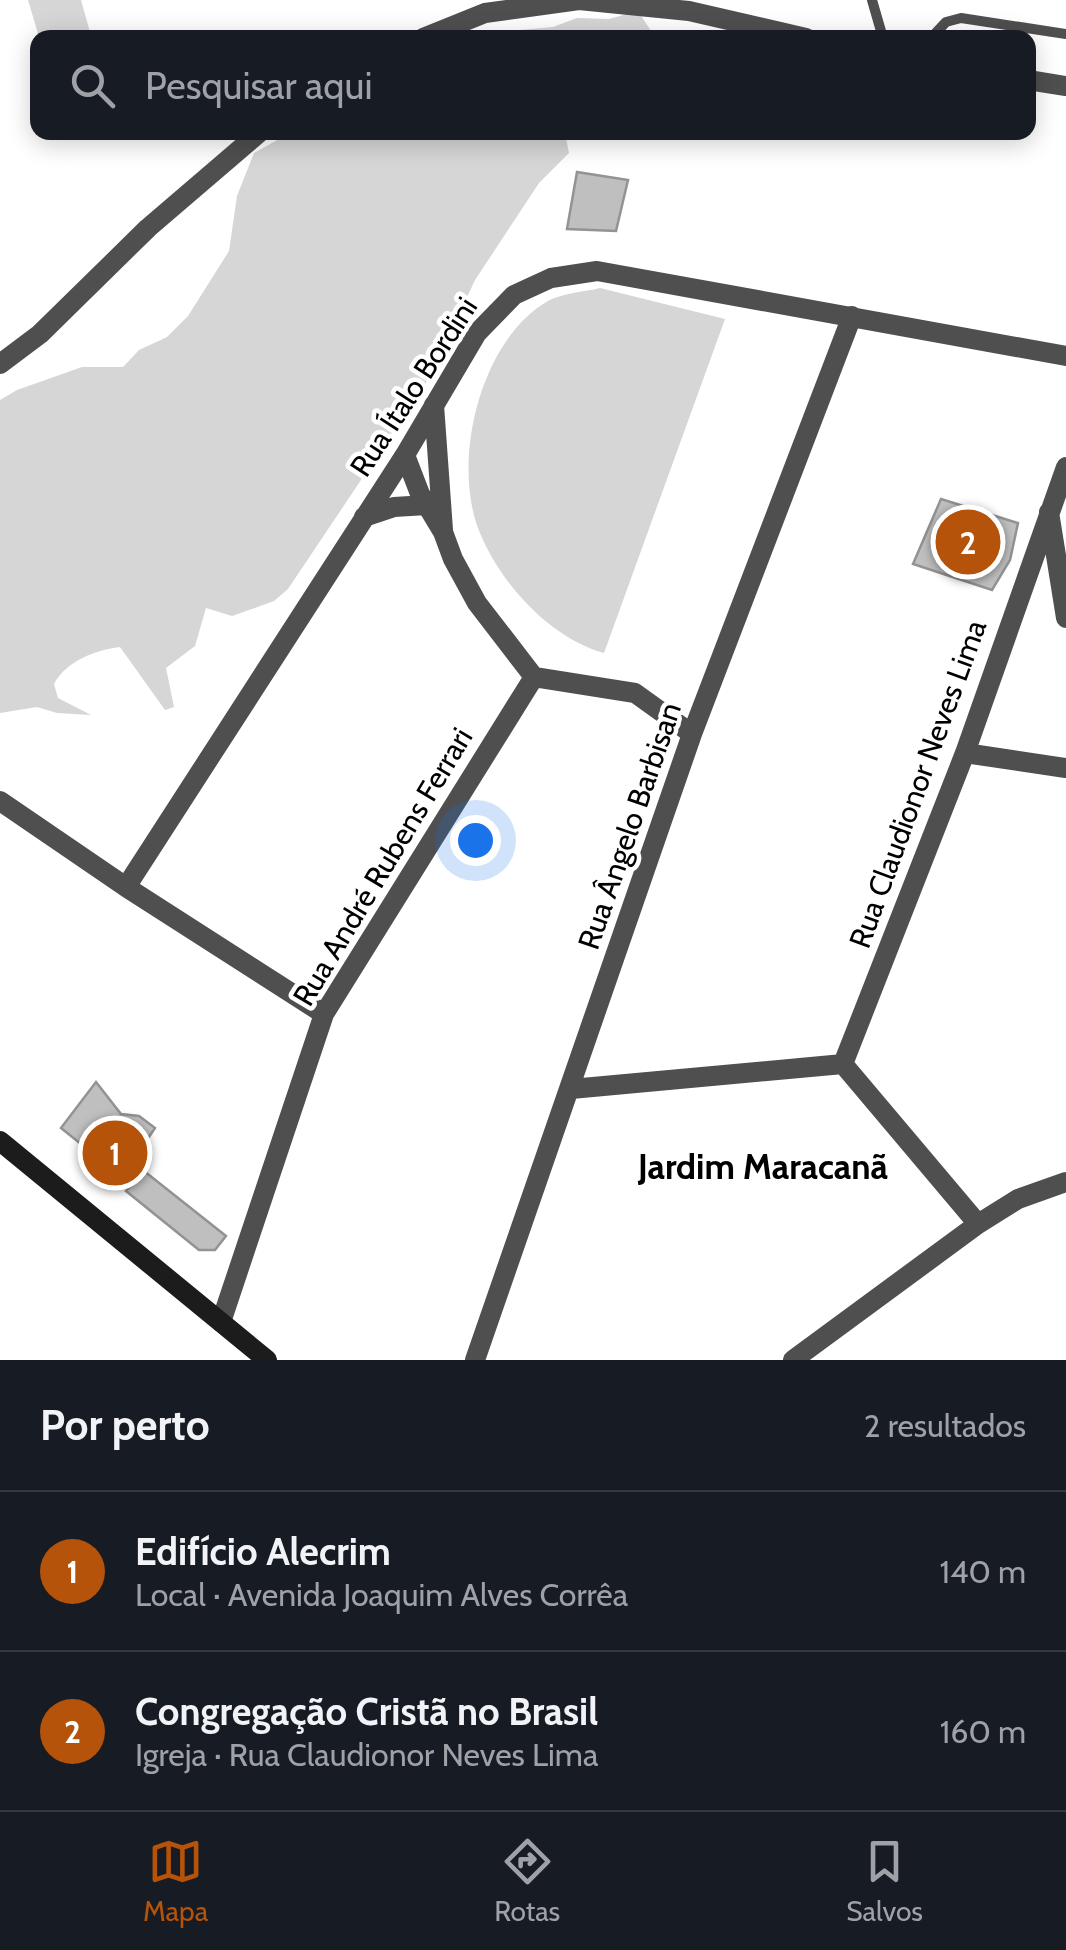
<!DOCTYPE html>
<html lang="pt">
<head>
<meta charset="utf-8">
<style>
  body { margin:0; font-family:Cabin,sans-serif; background:#242831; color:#f1f3f6 }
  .you { position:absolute; left:475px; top:840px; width:35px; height:35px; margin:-25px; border:8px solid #fff; border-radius:50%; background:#1a73e8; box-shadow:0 0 0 15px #1a73e833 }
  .badge { display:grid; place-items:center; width:65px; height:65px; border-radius:50%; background:#b45309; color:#fff; font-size:32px; font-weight:700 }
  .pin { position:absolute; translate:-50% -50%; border:5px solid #fff; box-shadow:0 2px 10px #0006 }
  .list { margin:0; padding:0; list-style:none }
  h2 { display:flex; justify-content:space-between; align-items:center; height:130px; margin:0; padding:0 40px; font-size:42px }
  h2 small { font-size:32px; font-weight:400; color:#9ea1a6 }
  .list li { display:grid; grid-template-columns:65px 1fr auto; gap:30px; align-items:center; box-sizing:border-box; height:160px; padding:0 40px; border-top:2px solid #363941 }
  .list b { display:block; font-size:38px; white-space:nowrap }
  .list p { margin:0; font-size:32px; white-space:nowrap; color:#9ea1a6 }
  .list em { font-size:32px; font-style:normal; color:#9ea1a6 }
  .icon { flex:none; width:55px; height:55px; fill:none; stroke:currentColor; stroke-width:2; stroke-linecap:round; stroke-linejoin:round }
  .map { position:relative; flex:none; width:1066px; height:1360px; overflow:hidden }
  .search { position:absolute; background:#171b24; box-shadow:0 5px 25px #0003; left:30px; right:30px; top:30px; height:110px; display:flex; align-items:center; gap:25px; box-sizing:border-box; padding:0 35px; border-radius:20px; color:#9ea1a6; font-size:38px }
  .sheet { height:450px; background:#171b24 }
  nav { display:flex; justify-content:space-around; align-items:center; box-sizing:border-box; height:140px; border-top:2px solid #363941; background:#171b24; font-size:28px; color:#9ea1a6 }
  nav a { display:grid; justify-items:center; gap:5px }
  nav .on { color:#b45309 }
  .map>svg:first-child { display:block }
</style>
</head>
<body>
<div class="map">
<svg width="1066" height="1360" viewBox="0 0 1066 1360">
  <rect width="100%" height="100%" fill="#fff"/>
  <path fill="#d6d6d6" d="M28,0H81L90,32L80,37H39Z
    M638,11L655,37L488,38L498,32L553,27L577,18L609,19Z
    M290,133H565L569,153L539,183L475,280L430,377L288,589L274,601L232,616L206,608L195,646L166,668L174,707L165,710L120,647C96,650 66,661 54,684L58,698L91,715L57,713L37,707L0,713V400L17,390L82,367H123L139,350L167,337L188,316L229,251L237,196L254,153Z
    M600,288L725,319L604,653C549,638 498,581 478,528C452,458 481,339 548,301C562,293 584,292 600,288Z"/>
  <path fill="#bfbfbf" stroke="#939393" stroke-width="2.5" d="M632,132H681L680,135Z
    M577,172L628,180L616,231L567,229Z
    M941,499L1018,523L1010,560L992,590L913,564Z
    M96,1082L121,1114L139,1116L155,1128L122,1177L61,1128Z
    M144,1171L226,1236L215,1250H199L126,1191Z"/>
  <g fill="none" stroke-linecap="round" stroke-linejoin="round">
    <path stroke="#4f4f4f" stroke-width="10" d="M872,0L883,38
      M931,38L946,22L961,18L1066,34"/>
    <path stroke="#4f4f4f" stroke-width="20" d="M434,405L443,530
      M405,455L420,494L443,532L453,559L477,603L534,677L635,693L692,734
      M1049,512L1066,618
      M364,517L394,507L427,505
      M965,753L1066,768
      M0,801L126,887L324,1014
      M126,887L405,455L477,333L514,295L551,278L597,271L1066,356
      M843,1064L965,753L1066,467
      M571,1089L843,1064L978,1224
      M221,1322L324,1014L534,677
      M475,1360L692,734L852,316
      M793,1360L978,1224L1018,1199L1066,1182"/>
    <path stroke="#4f4f4f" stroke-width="20" d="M423,38L485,13L579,0L689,11L806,38
      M1028,80L1066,86
      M0,364L40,334L148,228L260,132"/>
    <path stroke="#1c1c1c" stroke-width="20" d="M0,1141L267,1360"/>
  </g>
  <g text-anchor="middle" stroke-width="9" stroke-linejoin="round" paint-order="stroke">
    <g font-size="30" fill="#000" stroke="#fff">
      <text transform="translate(414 387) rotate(-57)" y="10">Rua Ítalo Bordini</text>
      <text transform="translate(918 784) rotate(-70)" y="10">Rua Claudionor Neves Lima</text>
      <text transform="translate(630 826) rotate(-71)" y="10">Rua Ângelo Barbisan</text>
      <text transform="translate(383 867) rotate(-59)" y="10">Rua André Rubens Ferrari</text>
    </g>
    <g font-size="35" font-weight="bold" fill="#000" stroke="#fff">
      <text x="763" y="1179">Jardim Maracanã</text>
    </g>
  </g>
</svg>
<div class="you"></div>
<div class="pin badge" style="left:115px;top:1153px">1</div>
<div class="pin badge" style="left:968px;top:542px">2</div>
<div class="search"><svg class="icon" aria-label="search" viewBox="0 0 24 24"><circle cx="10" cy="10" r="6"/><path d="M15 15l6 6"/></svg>Pesquisar aqui</div>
</div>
<section class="sheet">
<h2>Por perto<small>2 resultados</small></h2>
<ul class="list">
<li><span class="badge">1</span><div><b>Edifício Alecrim</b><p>Local · Avenida Joaquim Alves Corrêa</p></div><em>140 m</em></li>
<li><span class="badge">2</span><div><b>Congregação Cristã no Brasil</b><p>Igreja · Rua Claudionor Neves Lima</p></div><em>160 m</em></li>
</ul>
</section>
<nav>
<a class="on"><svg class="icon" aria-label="map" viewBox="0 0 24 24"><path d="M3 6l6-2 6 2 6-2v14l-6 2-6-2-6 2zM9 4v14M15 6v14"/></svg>Mapa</a>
<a><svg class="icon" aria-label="directions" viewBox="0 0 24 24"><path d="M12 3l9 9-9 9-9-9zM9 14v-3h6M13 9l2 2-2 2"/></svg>Rotas</a>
<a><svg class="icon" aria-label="saved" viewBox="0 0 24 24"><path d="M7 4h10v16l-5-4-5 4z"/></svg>Salvos</a>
</nav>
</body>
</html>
